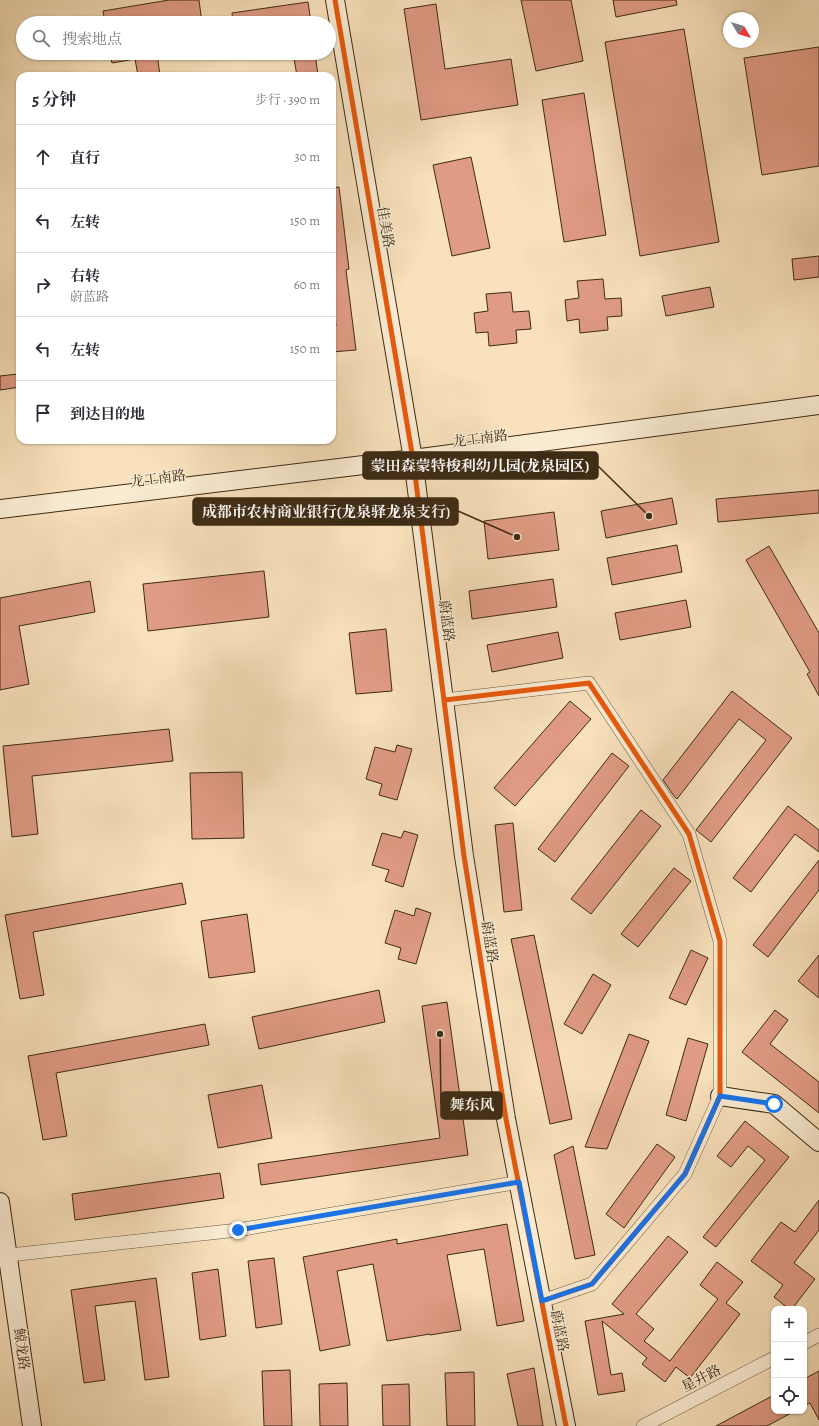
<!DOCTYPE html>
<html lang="zh">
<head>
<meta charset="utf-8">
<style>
  body { margin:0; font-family:Alegreya,"Noto Serif SC",serif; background:#f2f2f3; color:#2b2b33 }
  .controls { position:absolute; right:12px; bottom:12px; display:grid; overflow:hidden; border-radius:8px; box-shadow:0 1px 3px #0004 }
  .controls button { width:36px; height:36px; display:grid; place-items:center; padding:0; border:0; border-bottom:1px solid #e1e1e2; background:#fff; color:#2b2b33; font:20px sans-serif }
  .compass { position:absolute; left:723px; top:12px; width:36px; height:36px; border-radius:50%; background:#fff; box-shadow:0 1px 3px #0004; rotate:128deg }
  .stop { position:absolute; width:12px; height:12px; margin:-9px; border:3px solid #1a73e8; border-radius:50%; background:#fff }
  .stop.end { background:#1a73e8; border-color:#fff; box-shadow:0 1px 4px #0008 }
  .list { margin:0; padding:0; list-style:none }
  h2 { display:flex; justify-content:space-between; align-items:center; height:52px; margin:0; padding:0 16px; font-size:17px }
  h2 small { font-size:13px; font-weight:400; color:#7c7c81 }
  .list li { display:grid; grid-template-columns:26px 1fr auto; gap:12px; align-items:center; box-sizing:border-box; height:64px; padding:0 16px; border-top:1px solid #e1e1e2 }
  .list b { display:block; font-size:15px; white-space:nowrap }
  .list p { margin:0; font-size:13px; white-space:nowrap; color:#7c7c81 }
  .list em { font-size:13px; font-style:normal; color:#7c7c81 }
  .icon { flex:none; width:22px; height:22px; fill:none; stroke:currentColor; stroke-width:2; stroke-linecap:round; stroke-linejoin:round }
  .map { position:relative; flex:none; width:819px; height:1426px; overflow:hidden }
  .search { position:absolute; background:#fff; box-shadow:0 1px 3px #0004; left:16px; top:16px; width:320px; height:44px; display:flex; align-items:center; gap:10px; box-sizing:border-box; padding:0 14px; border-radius:22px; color:#7c7c81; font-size:15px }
  .panel { position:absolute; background:#fff; box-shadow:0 1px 3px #0004; left:16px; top:72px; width:320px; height:372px; border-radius:12px }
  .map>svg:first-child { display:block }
</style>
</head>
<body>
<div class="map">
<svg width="819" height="1426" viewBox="0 0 819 1426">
  <rect width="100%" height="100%" fill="#f8e1bc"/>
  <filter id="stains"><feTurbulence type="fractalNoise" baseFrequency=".005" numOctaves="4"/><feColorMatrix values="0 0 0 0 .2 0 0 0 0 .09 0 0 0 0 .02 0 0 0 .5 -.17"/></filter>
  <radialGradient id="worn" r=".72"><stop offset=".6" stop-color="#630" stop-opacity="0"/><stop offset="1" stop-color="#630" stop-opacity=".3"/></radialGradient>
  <path fill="#e09b84" stroke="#3d2b15" d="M169,0H199L202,23H105L103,11Z
    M521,0H571L583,61L536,71Z
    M613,0H676L677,5L616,17Z
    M308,2L311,23H233L232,13Z
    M436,4L445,69L511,59L518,105L421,120L404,9Z
    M684,29L719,242L640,256L605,42Z
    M819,47V166L762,175L744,58Z
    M110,53H157L160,76H138L135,59L112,63Z
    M293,53H315L318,76H297Z
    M584,93L606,235L564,242L542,100Z
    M471,157L490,248L452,256L433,165Z
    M339,187L349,269L346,270L356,350L332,352V327L336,326L332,295V188Z
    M819,256V277L794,280L792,259Z
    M603,279L605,299L621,298L622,316L607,317L608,330L580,333L579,319L567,321L565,300L579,298L577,281Z
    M710,287L714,307L666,316L662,296Z
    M511,292L513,312L529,311L531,329L516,330L517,343L489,346L488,332L476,333L474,313L488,311L486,294Z
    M18,374L20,387L0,390V376Z
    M819,490V513L718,522L716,499Z
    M672,498L677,524L606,538L601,511Z
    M554,512L559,550L488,559L484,521Z
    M677,545L682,572L612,585L607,558Z
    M769,546L819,633V696L807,674L810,672L746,560Z
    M264,571L269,617L148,631L143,584Z
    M553,579L557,607L472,619L469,591Z
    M90,581L95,612L19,626L29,684L0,690V598Z
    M686,600L691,627L620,640L615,613Z
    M386,629L392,691L356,694L349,633Z
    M558,632L563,658L492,672L487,645Z
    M732,691L792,738L711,842L696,830L766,740L739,719L677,799L674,796L663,780Z
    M570,701L591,719L515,806L494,788Z
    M169,729L173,761L32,776L38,834L12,837L3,746Z
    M397,745L412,749L397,800L379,795L382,784L366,779L375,747L395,752Z
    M612,753L629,766L555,862L538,849Z
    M242,772L244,838L192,839L190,773Z
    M788,806L819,830V852L795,834L751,892L733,878Z
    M641,810L661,826L591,914L571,899Z
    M513,823L522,910L504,912L495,825Z
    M404,831L418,835L403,887L385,881L389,870L372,865L382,833L401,838Z
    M819,860V890L768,957L753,945Z
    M674,868L691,881L638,947L621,934Z
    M182,883L186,904L33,932L44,995L20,999L5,915Z
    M416,908L431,913L416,964L398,959L401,948L385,943L395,910L414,916Z
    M247,914L255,972L209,978L201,921Z
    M534,935L572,1119L550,1124L511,939Z
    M691,950L708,958L686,1005L669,998Z
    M819,955V998L798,981Z
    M593,974L611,985L582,1034L564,1024Z
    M379,990L385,1022L259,1049L252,1017Z
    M447,1002L468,1155L261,1185L258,1164L440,1138L422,1006Z
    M775,1010L788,1020L770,1044L819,1082V1113L742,1052Z
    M205,1024L209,1045L56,1073L67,1136L43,1140L28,1056Z
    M629,1034L649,1041L607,1149L585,1147Z
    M688,1038L708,1044L686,1121L666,1115Z
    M262,1085L272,1138L218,1148L208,1095Z
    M745,1121L789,1157L716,1247L703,1237L765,1160L748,1146L731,1167L717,1156Z
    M657,1144L675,1157L624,1228L606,1214Z
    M573,1146L595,1255L575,1259L554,1155Z
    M220,1173L224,1198L75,1220L72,1194Z
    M819,1200V1230L794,1263L815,1279L792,1309H789L774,1297L783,1285L751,1261L781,1222L795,1232Z
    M507,1224L524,1321L497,1326L484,1249L447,1255L461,1330L430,1335V1334L387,1341L373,1264L337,1271L350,1345L320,1351L303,1257L397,1239V1244Z
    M668,1236L688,1252L636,1314L654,1329L644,1341L670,1361L718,1299L700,1285L717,1262L743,1282L726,1303L740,1314L690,1378L676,1367L665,1382L642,1364L647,1358L602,1321L611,1375L622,1373L625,1391L598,1395L585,1321L624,1314L612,1304Z
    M274,1258L282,1324L256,1328L248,1261Z
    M218,1269L226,1336L200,1340L192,1273Z
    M156,1278L169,1377L145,1380L135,1301L95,1306L105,1380L84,1383L71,1290Z
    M534,1368L543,1426H518L507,1374Z
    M290,1370L292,1426H264L262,1371Z
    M819,1371V1420L810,1403L804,1406V1379Z
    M474,1372L475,1426H447L445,1373Z
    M347,1383L348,1426H320L319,1384Z
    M409,1384L410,1426H383L382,1385Z
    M774,1395V1411H795L767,1426H716Z"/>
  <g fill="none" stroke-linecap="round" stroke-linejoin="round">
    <g stroke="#6c583f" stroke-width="14">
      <path id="street" d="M445,700L589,683L689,834L720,941V1096L685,1174L592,1284L542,1301
        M0,1256L238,1230L519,1182
        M804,1343L819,1335
        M643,1426L774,1358"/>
    </g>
    <g stroke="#3d2b15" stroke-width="20">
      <path id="secondary" d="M335,0L413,459L464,856L506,1119L566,1426
        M0,509L413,459L819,405
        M720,1096L774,1104L819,1142
        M0,1202L32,1426"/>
    </g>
    <use href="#street" stroke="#faecd3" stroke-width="13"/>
    <use href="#secondary" stroke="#faecd3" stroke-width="18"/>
    <g stroke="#faecd3" stroke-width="8">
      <path id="cycleway" d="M335,0L413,459L464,856L506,1119L566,1426
        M445,700L589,683L689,834L720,941V1096L685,1174L592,1284L542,1301"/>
    </g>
    <use href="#cycleway" stroke="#e8590c" stroke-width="5"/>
  </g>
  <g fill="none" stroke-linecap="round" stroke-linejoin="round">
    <path stroke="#1a73e8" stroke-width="5" d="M238,1230L519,1182L542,1301L592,1284L685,1174L720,1096L774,1104"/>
  </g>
  <g text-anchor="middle" stroke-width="3" stroke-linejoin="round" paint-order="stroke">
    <g font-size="14" fill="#3d2b15" stroke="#faecd3">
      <text transform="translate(386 227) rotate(80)" y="5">佳美路</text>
      <text transform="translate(480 438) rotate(-7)" y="5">龙工南路</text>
      <text transform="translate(158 478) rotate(-7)" y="5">龙工南路</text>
      <text transform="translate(447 621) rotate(83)" y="5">蔚蓝路</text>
      <text transform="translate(490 942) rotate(81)" y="5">蔚蓝路</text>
      <text transform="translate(560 1331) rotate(79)" y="5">蔚蓝路</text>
      <text transform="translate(22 1349) rotate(82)" y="5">鲸龙路</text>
      <text transform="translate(701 1378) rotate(-27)" y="5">星井路</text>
    </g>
  </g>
  <path fill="none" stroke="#3d2b15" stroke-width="1.5" d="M649 516L598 466M517 537L458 511M440 1034L441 1105"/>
  <g fill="#3d2b15" stroke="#faecd3" stroke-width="1.5">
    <circle cx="649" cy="516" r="4"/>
    <circle cx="517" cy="537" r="4"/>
    <circle cx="440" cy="1034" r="4"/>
  </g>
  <g fill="#3d2b15" stroke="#3d2b15" stroke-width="1.5">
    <rect x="363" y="452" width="235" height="27" rx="4"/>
    <rect x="193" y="498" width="265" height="27" rx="4"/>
    <rect x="441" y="1092" width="61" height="27" rx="4"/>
  </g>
  <g font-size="15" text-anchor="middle" font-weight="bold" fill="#fff">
    <text x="480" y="471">蒙田森蒙特梭利幼儿园(龙泉园区)</text>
    <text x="326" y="517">成都市农村商业银行(龙泉驿龙泉支行)</text>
    <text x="472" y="1110">舞东风</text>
  </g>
  <rect width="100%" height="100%" filter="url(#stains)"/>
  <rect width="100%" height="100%" fill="url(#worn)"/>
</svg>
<div class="controls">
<button>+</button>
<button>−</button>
<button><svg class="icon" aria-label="locate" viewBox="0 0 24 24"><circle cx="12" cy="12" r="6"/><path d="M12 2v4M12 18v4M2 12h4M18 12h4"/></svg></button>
</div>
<svg class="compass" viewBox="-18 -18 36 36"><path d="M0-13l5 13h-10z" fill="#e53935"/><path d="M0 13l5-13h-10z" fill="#7c7c81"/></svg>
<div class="stop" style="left:774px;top:1104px"></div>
<div class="stop end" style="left:238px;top:1230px"></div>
<div class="search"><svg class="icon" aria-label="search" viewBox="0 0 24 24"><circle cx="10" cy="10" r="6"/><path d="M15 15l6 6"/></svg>搜索地点</div>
<section class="panel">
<h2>5 分钟<small>步行 · 390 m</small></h2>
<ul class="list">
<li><svg class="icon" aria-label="ahead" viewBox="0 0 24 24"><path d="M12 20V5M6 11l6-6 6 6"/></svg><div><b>直行</b></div><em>30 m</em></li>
<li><svg class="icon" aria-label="left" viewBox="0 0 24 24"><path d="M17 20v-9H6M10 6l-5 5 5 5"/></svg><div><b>左转</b></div><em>150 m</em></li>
<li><svg class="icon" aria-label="right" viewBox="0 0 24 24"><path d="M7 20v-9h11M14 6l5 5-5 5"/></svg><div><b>右转</b><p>蔚蓝路</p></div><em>60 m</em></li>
<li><svg class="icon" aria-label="left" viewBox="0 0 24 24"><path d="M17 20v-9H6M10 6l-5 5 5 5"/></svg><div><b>左转</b></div><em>150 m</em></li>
<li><svg class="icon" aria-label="arrive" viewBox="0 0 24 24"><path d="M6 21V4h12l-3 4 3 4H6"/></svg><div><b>到达目的地</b></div></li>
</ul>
</section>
</div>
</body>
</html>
